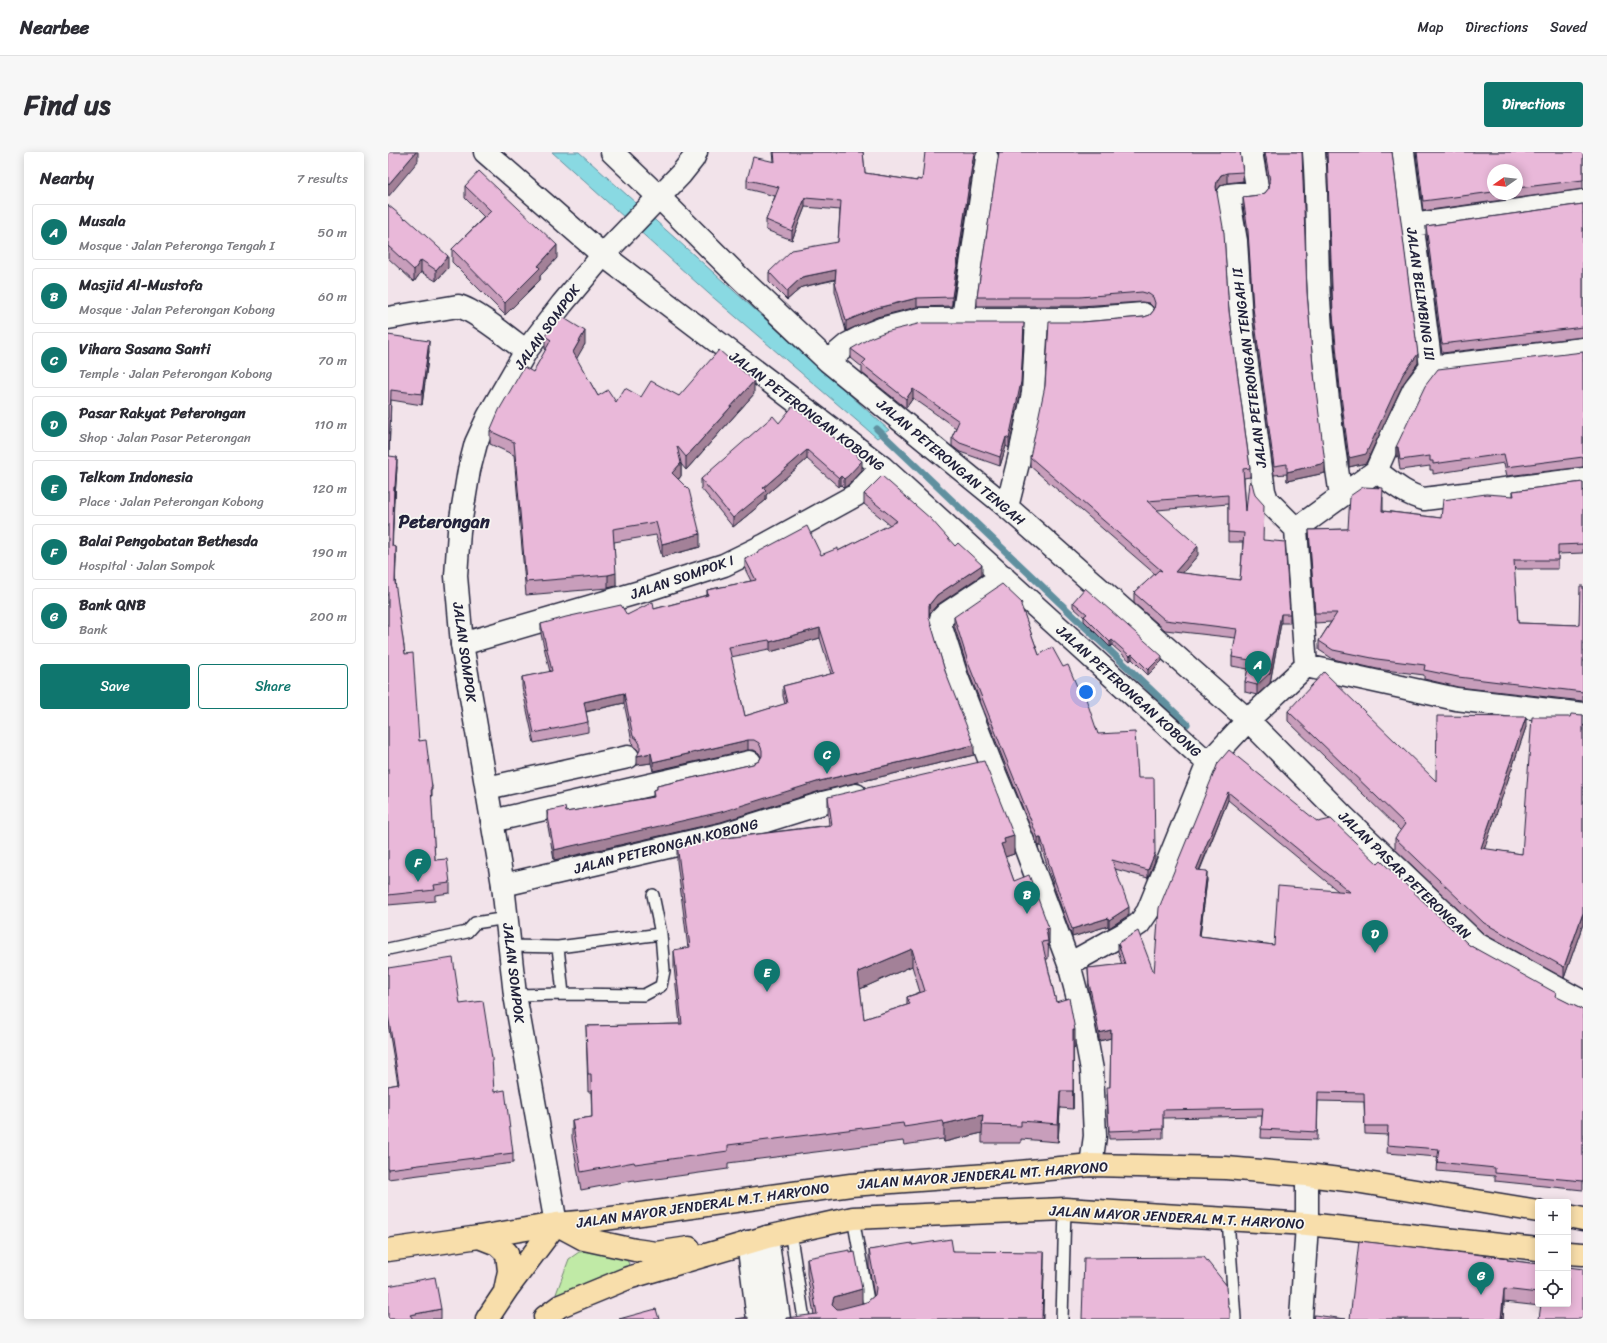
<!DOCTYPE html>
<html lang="en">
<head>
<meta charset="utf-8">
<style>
  body { margin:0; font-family:Sriracha,sans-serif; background:#f7f7f7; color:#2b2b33 }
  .controls { position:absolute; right:12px; bottom:12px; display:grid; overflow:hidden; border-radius:4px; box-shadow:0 2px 10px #0003 }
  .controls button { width:36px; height:36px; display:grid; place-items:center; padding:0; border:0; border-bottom:1px solid #e1e1e2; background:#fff; color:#2b2b33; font:20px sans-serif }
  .compass { position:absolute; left:1099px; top:12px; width:36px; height:36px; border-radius:50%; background:#fff; box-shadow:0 2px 10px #0003; rotate:256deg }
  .you { position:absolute; left:698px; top:540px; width:14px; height:14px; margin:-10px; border:3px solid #fff; border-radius:50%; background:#1a73e8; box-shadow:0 0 0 6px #1a73e833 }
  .badge { display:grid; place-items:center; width:26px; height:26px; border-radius:50%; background:#0f766e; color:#fff; font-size:13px; font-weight:700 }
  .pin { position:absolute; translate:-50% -33px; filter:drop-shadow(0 1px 2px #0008) }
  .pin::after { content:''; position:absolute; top:21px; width:14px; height:12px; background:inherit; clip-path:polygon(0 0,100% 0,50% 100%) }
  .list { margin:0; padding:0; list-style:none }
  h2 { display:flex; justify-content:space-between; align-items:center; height:52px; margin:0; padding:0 16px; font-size:17px }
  h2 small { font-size:13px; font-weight:400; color:#7c7c81 }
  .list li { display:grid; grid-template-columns:26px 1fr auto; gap:12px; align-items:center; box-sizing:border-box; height:56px; margin:0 8px 8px; padding:0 8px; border:1px solid #e1e1e2; border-radius:4px }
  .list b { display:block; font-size:15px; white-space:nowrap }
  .list p { margin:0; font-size:13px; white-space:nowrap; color:#7c7c81 }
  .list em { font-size:13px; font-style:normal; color:#7c7c81 }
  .actions { display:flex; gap:8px; padding:12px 16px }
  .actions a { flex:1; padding:9px 0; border:1px solid #0f766e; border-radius:4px; text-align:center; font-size:14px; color:#0f766e }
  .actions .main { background:#0f766e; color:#fff }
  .icon { flex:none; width:22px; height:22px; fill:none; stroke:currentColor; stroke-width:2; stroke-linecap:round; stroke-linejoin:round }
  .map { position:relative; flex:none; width:1195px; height:1167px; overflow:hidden; border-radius:4px }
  header { display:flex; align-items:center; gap:24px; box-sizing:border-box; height:56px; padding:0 20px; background:#fff; border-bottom:1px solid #e1e1e2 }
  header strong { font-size:19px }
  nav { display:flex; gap:22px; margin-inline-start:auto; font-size:14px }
  .intro { display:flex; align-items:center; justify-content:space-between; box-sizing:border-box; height:96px; padding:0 24px }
  h1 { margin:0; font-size:28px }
  .button { padding:10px 18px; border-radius:4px; background:#0f766e; color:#fff; font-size:14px; font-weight:700 }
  main { display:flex; gap:24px; padding:0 24px }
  aside { flex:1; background:#fff; border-radius:4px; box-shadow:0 2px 10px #0003 }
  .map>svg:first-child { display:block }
</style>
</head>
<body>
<header>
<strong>Nearbee</strong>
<nav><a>Map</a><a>Directions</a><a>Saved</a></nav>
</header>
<div class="intro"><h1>Find us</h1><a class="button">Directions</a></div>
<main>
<aside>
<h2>Nearby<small>7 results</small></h2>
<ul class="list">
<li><span class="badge">A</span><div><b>Musala</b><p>Mosque · Jalan Peteronga Tengah I</p></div><em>50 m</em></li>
<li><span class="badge">B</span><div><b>Masjid Al-Mustofa</b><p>Mosque · Jalan Peterongan Kobong</p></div><em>60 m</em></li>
<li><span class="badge">C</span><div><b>Vihara Sasana Santi</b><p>Temple · Jalan Peterongan Kobong</p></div><em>70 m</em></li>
<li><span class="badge">D</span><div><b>Pasar Rakyat Peterongan</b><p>Shop · Jalan Pasar Peterongan</p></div><em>110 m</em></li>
<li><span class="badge">E</span><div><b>Telkom Indonesia</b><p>Place · Jalan Peterongan Kobong</p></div><em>120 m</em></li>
<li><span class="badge">F</span><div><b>Balai Pengobatan Bethesda</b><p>Hospital · Jalan Sompok</p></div><em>190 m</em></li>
<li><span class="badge">G</span><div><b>Bank QNB</b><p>Bank</p></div><em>200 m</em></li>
</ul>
<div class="actions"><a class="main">Save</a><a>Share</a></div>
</aside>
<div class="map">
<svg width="1195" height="1167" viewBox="0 0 1195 1167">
  <rect width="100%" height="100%" fill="#f2e3ea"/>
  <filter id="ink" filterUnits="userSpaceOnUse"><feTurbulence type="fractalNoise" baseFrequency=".025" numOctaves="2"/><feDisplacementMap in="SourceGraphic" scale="8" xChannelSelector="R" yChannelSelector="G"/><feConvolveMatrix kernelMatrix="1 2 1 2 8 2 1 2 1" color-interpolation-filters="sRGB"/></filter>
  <g filter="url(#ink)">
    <path fill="#c0eaa6" stroke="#718670" d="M202,1099L238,1106L241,1112L237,1118L172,1146L168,1142L181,1107L191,1100Z"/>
    <path fill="#89d9e2" stroke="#60909f" d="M164,0H191L501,278L489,286L320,141Z"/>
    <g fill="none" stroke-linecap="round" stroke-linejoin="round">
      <path stroke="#60909f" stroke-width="7" d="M489,277L799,572"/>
      <g stroke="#22223b" stroke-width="14">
        <path id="lane" d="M122,794L170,795L175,842L127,843
          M170,795L273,782
          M0,797L79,780L87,771L119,766
          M175,842L256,843L273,834L276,819L273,782L265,743
          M840,1067L847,1167
          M402,1079L416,1167
          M451,1167L477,1160L480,1158L481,1154L465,1066
          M674,1167L677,1057"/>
      </g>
      <g stroke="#22223b" stroke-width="25">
        <path id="street" d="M97,0L215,103L494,315L820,611
          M863,0L870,40L840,43L848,89L853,167L876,339L879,348L908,377L918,514
          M926,0C930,49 928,99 931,148C935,214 943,279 953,344
          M271,45L351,125L440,209L619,355L860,568L957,666L1089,792L1195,850
          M1024,73L1195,49
          M0,166L70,154C87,158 122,187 138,199
          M575,166L599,6
          M440,209L460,192L477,183L493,177L532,167H693L755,162
          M1043,215L1195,197
          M988,319L1008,274L1026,237L1043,215L1015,0
          M619,355L631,307L645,241L649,167
          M908,377L988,319C1003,330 1018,343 1036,347L1195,327
          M615,424L558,462L553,467V475L569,525L603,612L635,689L681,812L692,854L704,918L707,984L703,1013
          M74,492L255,439L336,413L377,393L468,343L494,315
          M918,514L1068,547L1195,562
          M99,636L240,605
          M104,669L362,610
          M115,733L336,682L435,651L468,643
          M681,812L737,781L751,772L760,759L820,611L860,568L918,514
          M379,1085L391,1167
          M360,1090L370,1167"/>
      </g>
      <g stroke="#22223b" stroke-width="25">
        <path id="secondary" d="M224,0L271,45
          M168,1072L127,843L115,733L74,492L68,424L71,379L81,318L88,291L100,265L138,199L174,152L215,103L293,22L305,7L308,0
          M913,1167L919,1072V1023"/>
      </g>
      <g stroke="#22223b" stroke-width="25">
        <path id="highway" d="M1180,1064L1195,1067
          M168,1072L196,1087L247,1098L268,1101L301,1096
          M91,1085L109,1092L119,1101L121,1119L117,1139
          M0,1098L91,1085L168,1072L202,1069L463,1033L599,1023L703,1013L838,1016L919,1023L967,1029L1150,1059
          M1180,1101L1195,1102
          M157,1165L172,1154L240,1126L379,1085L465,1066L677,1057L919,1072L1150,1097
          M99,1167L119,1137L168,1072"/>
      </g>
      <use href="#lane" stroke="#f6f6f2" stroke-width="11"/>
      <use href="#street" stroke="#f6f6f2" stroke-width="22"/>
      <use href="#secondary" stroke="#f6f6f2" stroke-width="22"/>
      <use href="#highway" stroke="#f8deab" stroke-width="22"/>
    </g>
    <path fill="#c89ebb" stroke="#22223b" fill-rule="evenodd" d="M385,0H475L477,21L529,29L534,28L587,4L564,154L529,155L489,165L458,179L447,139V128L414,135L399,148L381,130V120L450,90L452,58L417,55L404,88L378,78V68L387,44L359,37V28L386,9Z
      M609,0H852L855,20V29L839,31L833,33L829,38L828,39L841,159L862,316V325L856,326L858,359L875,388L902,462V471H893L882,531L869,543L857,540V530L860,517L844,514V505L848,486L777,478L746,451V441L767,422L642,314V305L694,170L756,165L762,163L766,158L765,155L761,151L754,150L692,154H589V145L611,2ZM840,352V390H855L852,428L794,421L810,403L769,358Z
      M876,0H914L919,140L925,214L937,321L899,329V322L886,323L865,166L860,88L855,54V45L871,43L877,41L881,36Z
      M938,0H1004L1030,211L1015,232L978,311L961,315L952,245L945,172Z
      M1028,0H1195V37L1035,59ZM1105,18H1129V42H1105Z
      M77,34L169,106L152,124V128L117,163L64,110V97L96,65L77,46Z
      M1195,52V185L1054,201L1038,84V74Z
      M0,53L60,116L48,129L33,120L26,130L0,106Z
      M636,180L633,239L621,296L618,294L612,314L572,300L564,294V285L568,276L525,246L518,256L474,221V215L463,206V197Z
      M0,183L41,199L34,253L3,248L1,304L9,315L7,345H6L4,394L8,405L7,433L17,502L31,589L44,635V645H43L47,708L62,731V741L47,743V749L0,753Z
      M157,184L197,192L188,206L210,244L228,250L253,245L366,242L298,318L293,312V324L290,328L312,395L274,405L268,383L226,390L228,434L220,436L138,443L126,303L102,292V279L145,220L158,198L157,197Z
      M1195,200V315L1119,324L1116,311L1045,322V318H1042V314L1012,318L1010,304L1008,305V295Z
      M391,271L470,305L474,318L460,333L456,336L453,333L451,335L419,307L378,343V348L345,375L313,336V327Z
      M1195,330V401L1170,402V417H1126L1130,471L1191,473L1195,434V549L1070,535L1036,527V523L989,517L945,507L931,498V489L943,470L927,471L921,387V378L960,377L995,345V359L1053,366L1125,344V339Z
      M476,342L567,394L594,423L549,453L541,462V467L557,519L586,603L432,639L333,670L166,708L159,669V659L178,660L265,645V638L269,637V634L365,612L371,609L373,605L371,601L366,598H360L265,619L263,611L249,613L251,600L249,597L245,594L236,551L198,560L200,570V580L146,591L134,535V525L162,520L153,482V472L239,463L266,457L319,443V438L363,429L357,417V407L433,403L450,399L502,373L476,352ZM432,486L443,522L395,534V544L397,552L357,564L343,505L381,497L382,500Z
      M685,450L774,509L760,523L744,507L742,509L724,493L722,495L696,469V465L685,455Z
      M634,457L651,503L710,582L750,626L767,709L760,726L727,717L741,763L721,776L720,774L684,785L665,732L653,694H650L615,607L581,521L566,473V465Z
      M900,559L1048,629L1138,575L1096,697L1134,702L1182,565L1195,563V772L1176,826L1096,782L1007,697V686L1013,679L900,569Z
      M830,611L930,670L990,712L1081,793L1168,845L1195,858V1038L1107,1029V1024L1049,1019L1050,1005L999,1001L1000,983L977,982L976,950L930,949L929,988L873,986L874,964L775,966V986L721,987L719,943L722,935L723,886L711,889L701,839L700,816L734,813L730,799V791L766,821ZM840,648L950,739L886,793L812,784L819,728L812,718Z
      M440,645L626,702L617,705L626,729L661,776L660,807H658L668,850L687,895L685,896V957L672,956L670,990L633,987V991H594V981L556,990L555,987L516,993L515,989L340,1011V1017L247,1030L246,1028L193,1038L184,986V968L204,965L203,940H200L198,874L292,872L286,815V798L300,796L289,710V692L441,673L440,663ZM524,814L532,840L519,845V853L476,867L472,837Z
      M0,816L72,852L106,940L125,1001V1011L0,1027V934L10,932L0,872Z
      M524,1093L565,1099L656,1117L655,1167H398L426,1163L419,1122V1106L474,1151L479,1150L486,1144L481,1115V1098Z
      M1120,1108L1150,1112V1152H1180L1152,1154L1116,1150L1115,1167H962Z
      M53,1157V1167H0Z"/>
    <path fill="#a38198" stroke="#22223b" d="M28,0H30V9L0,45V33Z
      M586,0H589L587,4L564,154V145Z
      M839,21V31L833,33L829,38L828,45V35L829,29L833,23Z
      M417,46V55L404,88V79Z
      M169,93V106L152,124V128L117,163V151Z
      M60,104V116L48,129V118Z
      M33,108V120L26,130V118Z
      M448,118V127L414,135L399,148V139L414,125Z
      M529,146V155L489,165L458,179V169L489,156Z
      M636,171L633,239L621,296V287Z
      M197,179V192L185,213V200Z
      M41,189V199L34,253V242Z
      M1030,202V211L1015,232L978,311L961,315V306L1015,222Z
      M366,229V242L298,318V305Z
      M525,237V246L518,256V247Z
      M618,285V294L612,314V305Z
      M1008,295H1010V304L1008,305Z
      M419,298V307L378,343V348L345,375V366L375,336Z
      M9,305V315L7,345V335Z
      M474,309V318L460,333L456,336V327Z
      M293,311V324L284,334V321Z
      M937,311V321L899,329V320Z
      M453,324V333L451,335V326Z
      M6,335V345L4,405V394Z
      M312,382V395L274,405V392Z
      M810,394V403L787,430V420Z
      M8,395V405L7,440V430Z
      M594,413V423L549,453L541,462V475V453L549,443Z
      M228,421V434L220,436V423Z
      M893,462V471L882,531L869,543V533Z
      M432,476V486L382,500V490Z
      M724,488V493L722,495V490Z
      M744,502V507L742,509V504Z
      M774,504V509L760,523V518Z
      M236,541V551L196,560V550Z
      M1138,565V575L1093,707V696Z
      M360,588V598L265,619V610Z
      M586,593V603L432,639L333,670L166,708V698L432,629Z
      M263,601V611L249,613V604Z
      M840,640V648L808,726V718Z
      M626,684V702L617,705L613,692L616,687Z
      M650,686H653V694H650Z
      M767,701V709L760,726V718Z
      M819,719V728L811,792V784Z
      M741,755V763L721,776V768Z
      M1195,761V772L1176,826V815Z
      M720,766V774L684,785V777Z
      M661,776V794H660V789L658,777Z
      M524,797V814L470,838V820Z
      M685,878H687V895L685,896V957Z
      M723,878V886L711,889V881Z
      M672,939V956L670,990V972Z
      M595,963L594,981L556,990V972Z
      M656,1100V1117L654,1167Z
      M474,1137V1154L446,1162L444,1152L446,1145Z
      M1116,1137V1150L1115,1167H1113Z"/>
    <path fill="#e9b8d9" stroke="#22223b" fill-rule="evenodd" d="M0,0H28L0,33Z
      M386,0H475L477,21L529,29V27L534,28L537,0H586L564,145L529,146L489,156L458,169L447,130L448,118L414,125L399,139L381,120L404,98L450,90L453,49L417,46L404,79L378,68L391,35L359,28L365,5L387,10Z
      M611,0H852L855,20L839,21L833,23L829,29L828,35L836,81L841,159L862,316L855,317L858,359L861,331H864L867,343L876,353L875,388L897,390L902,462H893L882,521L869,533L857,530L862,508L844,505L849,477L777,468L746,441L771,418L774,419L642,305L657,234L661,170H694L756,165L762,163L766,158L767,151L765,145L761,142L754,140L692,145H589ZM840,343V380L856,381L852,428L787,420L810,394L759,349Z
      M877,0H914L919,140L925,214L937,311L899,320V312L886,314L865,156L860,79L855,45L871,43L877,41L881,36L882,29Z
      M939,0H1004L1030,202L1015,222L978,302L961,306L952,236L945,162Z
      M1029,0H1195V28L1129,36V18H1105V40L1035,49Z
      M91,19L169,93L150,114L152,116L117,151L64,97L103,59L77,34Z
      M1195,52V175L1054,192L1038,74Z
      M0,53L17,67L18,66L60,104L48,118L33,108L26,118L0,94Z
      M171,163L197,179L185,200L210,244L220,238L228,250L237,236L253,245L263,229L291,244L331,198L366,229L298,305L289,294L293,311L284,321L301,338L312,382L274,392L268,370L225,377L228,421L220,423L138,430L126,290L102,279L111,258L136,215L145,220L163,188L157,184Z
      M534,171H636L633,230L621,287L618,285L612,305L572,291L564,285L571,269L525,237L518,247L474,212L478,208L463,197L482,186L497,180Z
      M0,183L41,189L34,242L3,238L1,304L9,305L7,335H6L4,394L8,395L7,430L17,502L25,501L31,589L38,588L44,635H43L47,708L59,707L62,731L46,733L47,738L0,743Z
      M1195,200V305L1119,315L1116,302L1045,312V309H1042V304L1012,308L1010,295H1008L1037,234L1050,217Z
      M405,254L470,304L469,305L474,309L460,324L456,327L453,324L451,326L419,298L375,336L378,339L345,366L313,327L385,264L391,271Z
      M494,324L543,367L567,394L570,391L594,413L549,443L541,453V465L557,519L586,593L432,629L333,660L166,698L159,659L177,655L178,660L266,645L265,638L269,637V634L365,612L371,609L374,604V598L371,591L366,588H360L265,610L263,601L249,604L252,598V592L249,587L245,584L236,541L196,550L200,570L146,581L134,525L164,519L153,472L178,465L233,453L239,463L265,450L266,457L320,443L319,438L368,428L357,407L419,374L433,403L450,396V399L509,369L476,342ZM432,476L446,521L395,534L399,551L357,564L341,495L381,488L382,490Z
      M1195,330V392L1170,393V408H1126L1130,471L1191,473L1192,434H1195V540L1070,525L1036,518L1037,513L989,507L945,498L931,489L949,461H927L921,378L960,377L962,344L975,335L995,336L994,359L1053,366L1055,348L1098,342L1126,344L1125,339Z
      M614,432L634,451L633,453L651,503L664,495L675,515L680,513L691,539L695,538L710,582L747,580L750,626H766L767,701L760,718L724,708L741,755L721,768L720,766L684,777L665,724L653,686H650L615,599L581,513L566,465Z
      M697,436L774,504L760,518L744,502L742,504L724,488L722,490L696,464L699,462L685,450Z
      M936,520L1048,629L1049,564L1138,565L1093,696L1134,702L1144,565H1182L1183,562L1195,563V761L1176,815L1096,771L1007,686L1017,672L900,559Z
      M841,598L930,670L943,667L990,712L993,709L1081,793L1168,841L1167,844L1195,858V1029L1107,1021V1016L1049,1010L1051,997L999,993L1000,974H977L976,941L930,940L929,980L873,977L875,956L775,958V977L721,979L719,935H722L723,878L711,881L701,831L700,816L737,812L730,791L750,779L766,821L771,756L830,611ZM840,640L962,740L890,734L886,793L811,784L819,719L808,718Z
      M596,609L626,684L616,687L617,691L613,692L626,729L641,723L661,776L658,777L660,789L654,790L668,850L681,846L687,878H685V939H672L670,972L633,969V974L594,973L595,963L556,972L555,969L516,975L515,971L340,993V999L247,1012L246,1010L193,1020L184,968L204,965L203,922H200L198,874L294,872L286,798L302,795L289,692L444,673L440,645ZM524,797L537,839L519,845L522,852L476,867L470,820Z
      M65,806L72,852L95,849L104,906L106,940L117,938L125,1001L0,1017V934L11,932L0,862V816Z
      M563,1087L565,1099L656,1100L654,1167H398V1166L429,1162L419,1106L462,1098V1101L467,1100L474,1137L446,1145L444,1152L449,1157H452L479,1150L487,1143L488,1136L481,1098L524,1091V1093Z
      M971,1089L1120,1106L1119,1108L1150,1112V1141L1116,1137L1113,1167H962Z
      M816,1105L839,1134L840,1153L842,1158V1167H694L696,1106Z
      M1180,1115L1195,1117V1167H1151L1153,1152H1180Z
      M47,1125L53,1157L22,1163L25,1167H0V1134Z
      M268,1157L271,1167H231Z
      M926,1163L958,1167H925Z
      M360,1165V1167H348Z"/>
  </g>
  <g text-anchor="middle" stroke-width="3.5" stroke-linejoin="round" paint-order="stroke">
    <g font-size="14" fill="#22223b" stroke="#f6f6f2">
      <text transform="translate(1033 142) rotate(82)" y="5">JALAN BELIMBING III</text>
      <text transform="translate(159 175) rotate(-54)" y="5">JALAN SOMPOK</text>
      <text transform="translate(861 216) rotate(-97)" y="5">JALAN PETERONGAN TENGAH II</text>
      <text transform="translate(419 259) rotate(37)" y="5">JALAN PETERONGAN KOBONG</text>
      <text transform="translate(563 310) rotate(40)" y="5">JALAN PETERONGAN TENGAH</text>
      <text transform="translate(294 425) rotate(-19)" y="5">JALAN SOMPOK I</text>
      <text transform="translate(77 500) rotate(82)" y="5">JALAN SOMPOK</text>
      <text transform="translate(741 539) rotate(42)" y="5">JALAN PETERONGAN KOBONG</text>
      <text transform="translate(278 694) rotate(-14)" y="5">JALAN PETERONGAN KOBONG</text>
      <text transform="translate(1017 723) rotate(44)" y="5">JALAN PASAR PETERONGAN</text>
      <text transform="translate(126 821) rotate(83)" y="5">JALAN SOMPOK</text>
      <text transform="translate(595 1023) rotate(-4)" y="5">JALAN MAYOR JENDERAL MT. HARYONO</text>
      <text transform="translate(315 1053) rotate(-8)" y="5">JALAN MAYOR JENDERAL M.T. HARYONO</text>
      <text transform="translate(789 1065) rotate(3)" y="5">JALAN MAYOR JENDERAL M.T. HARYONO</text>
    </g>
    <g font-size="18" font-weight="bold" fill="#22223b" stroke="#f6f6f2">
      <text x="56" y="376">Peterongan</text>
    </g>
  </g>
</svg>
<div class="controls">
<button>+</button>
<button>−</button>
<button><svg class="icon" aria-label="locate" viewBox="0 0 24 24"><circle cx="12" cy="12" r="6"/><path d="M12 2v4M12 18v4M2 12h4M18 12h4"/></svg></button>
</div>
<svg class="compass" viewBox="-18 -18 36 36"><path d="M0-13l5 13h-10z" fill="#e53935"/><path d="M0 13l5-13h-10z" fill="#7c7c81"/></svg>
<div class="you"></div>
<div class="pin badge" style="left:870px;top:532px">A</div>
<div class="pin badge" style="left:639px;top:762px">B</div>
<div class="pin badge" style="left:439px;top:622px">C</div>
<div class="pin badge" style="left:987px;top:801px">D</div>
<div class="pin badge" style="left:379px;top:840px">E</div>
<div class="pin badge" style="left:30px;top:730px">F</div>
<div class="pin badge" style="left:1093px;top:1143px">G</div>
</div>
</main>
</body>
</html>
